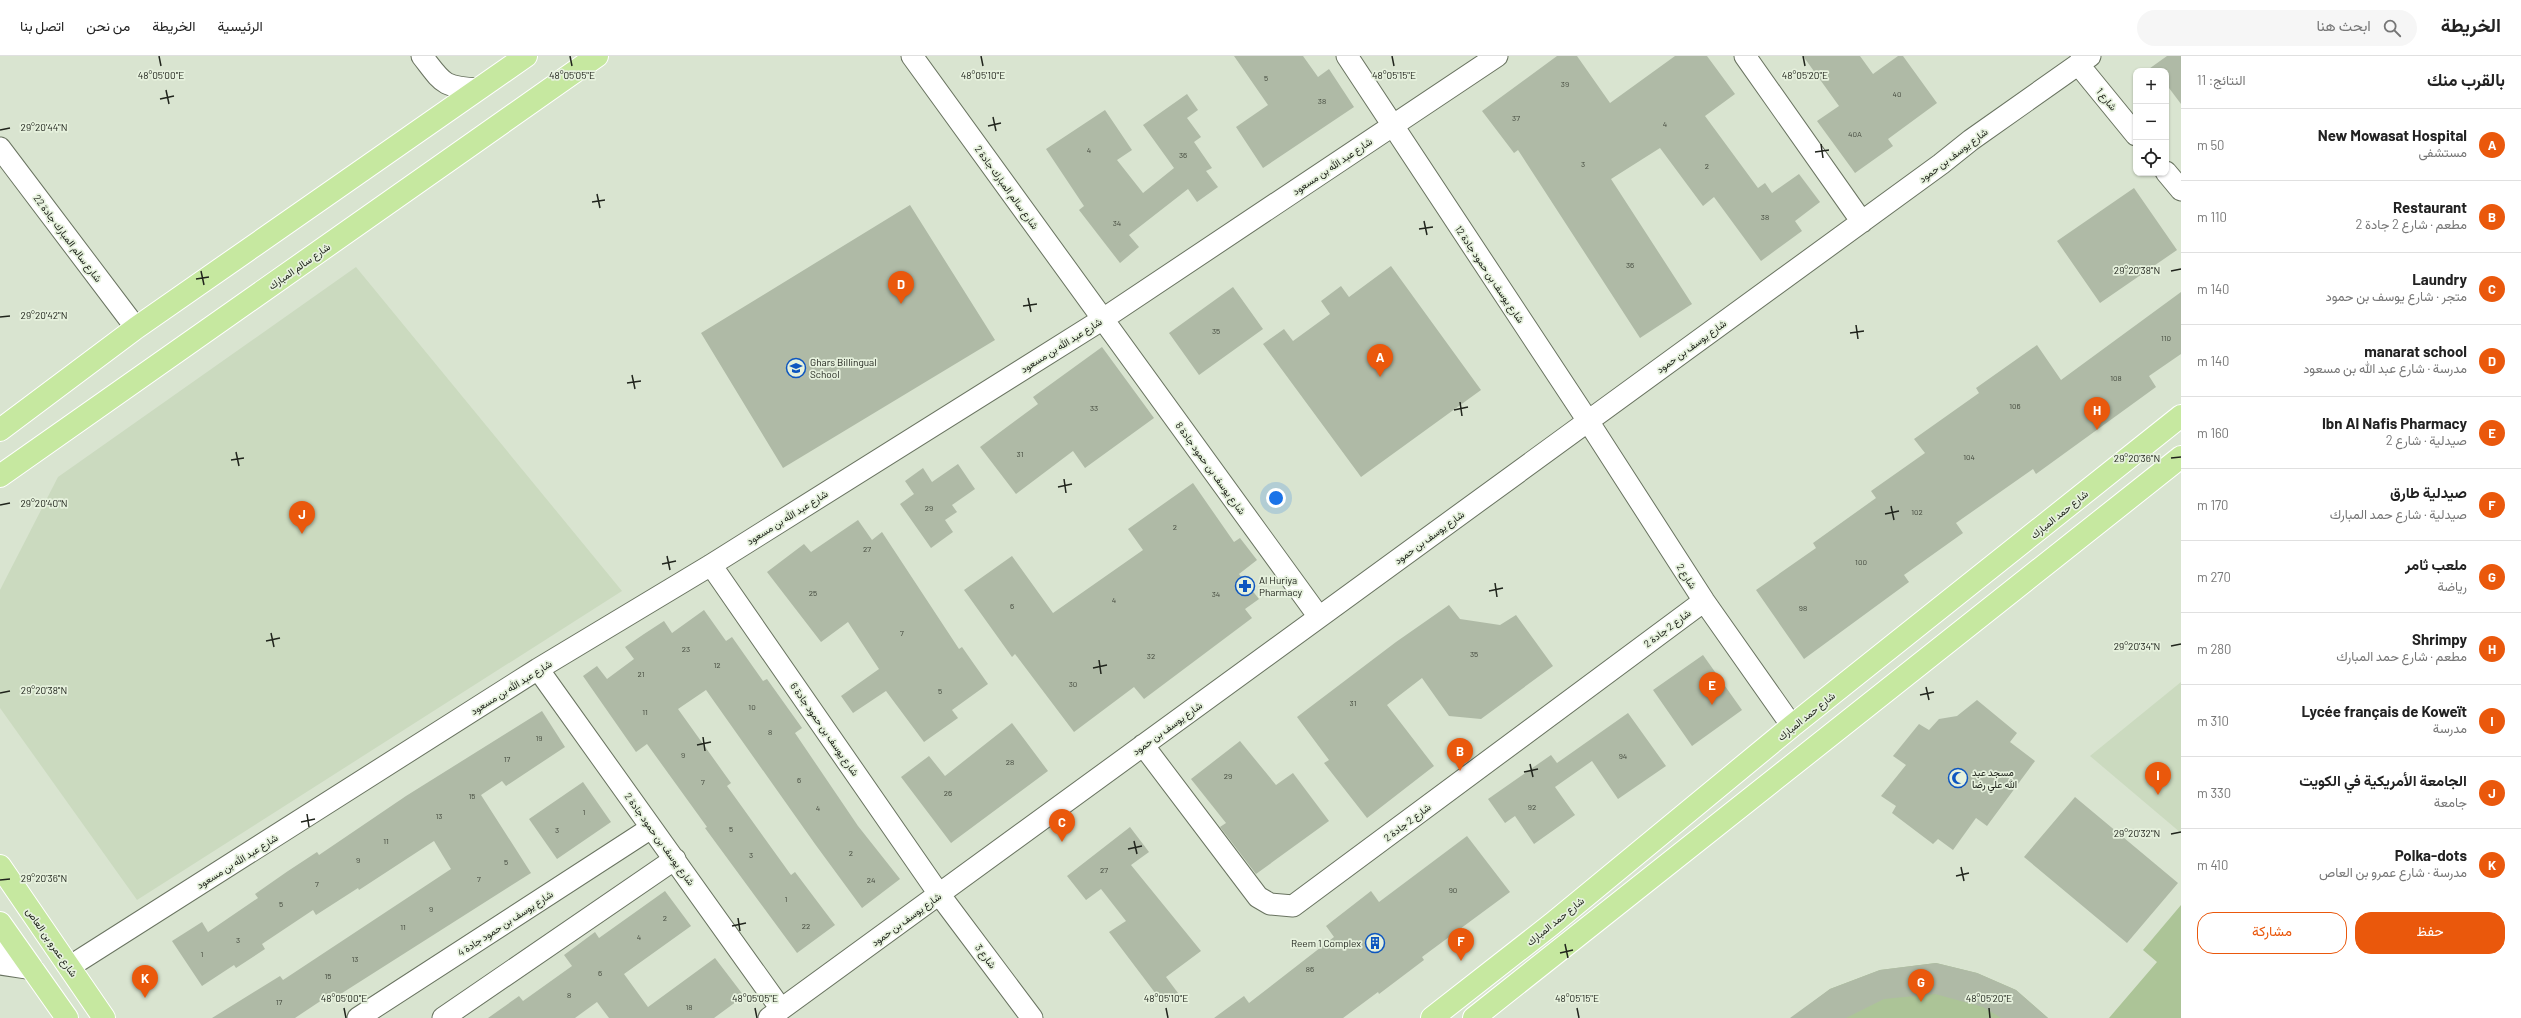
<!DOCTYPE html>
<html lang="ar">
<head>
<meta charset="utf-8">
<style>
  body { margin:0; font-family:Barlow,Vazirmatn,sans-serif; background:#f6f6f6; color:#222; direction:rtl }
  .controls { position:absolute; right:12px; top:12px; display:grid; overflow:hidden; border-radius:8px; box-shadow:0 1px 3px #0004 }
  .controls button { width:36px; height:36px; display:grid; place-items:center; padding:0; border:0; border-bottom:1px solid #e0e0e0; background:#fff; color:#222; font:20px sans-serif }
  .you { position:absolute; left:1276px; top:442px; width:14px; height:14px; margin:-10px; border:3px solid #fff; border-radius:50%; background:#1a73e8; box-shadow:0 0 0 6px #1a73e833 }
  .badge { display:grid; place-items:center; width:26px; height:26px; border-radius:50%; background:#ea580c; color:#fff; font-size:13px; font-weight:700 }
  .pin { position:absolute; translate:-50% -33px; filter:drop-shadow(0 1px 2px #0008) }
  .pin::after { content:''; position:absolute; top:21px; width:14px; height:12px; background:inherit; clip-path:polygon(0 0,100% 0,50% 100%) }
  .list { margin:0; padding:0; list-style:none }
  h2 { display:flex; justify-content:space-between; align-items:center; height:52px; margin:0; padding:0 16px; font-size:17px }
  h2 small { font-size:13px; font-weight:400; color:#767676 }
  .list li { display:grid; grid-template-columns:26px 1fr auto; gap:12px; align-items:center; box-sizing:border-box; height:72px; padding:0 16px; border-top:1px solid #e0e0e0 }
  .list b { display:block; font-size:15px; white-space:nowrap }
  .list p { margin:0; font-size:13px; white-space:nowrap; color:#767676 }
  .list em { font-size:13px; font-style:normal; color:#767676 }
  .actions { display:flex; gap:8px; padding:12px 16px }
  .actions a { flex:1; padding:9px 0; border:1px solid #ea580c; border-radius:16px; text-align:center; font-size:14px; color:#ea580c }
  .actions .main { background:#ea580c; color:#fff }
  .icon { flex:none; width:22px; height:22px; fill:none; stroke:currentColor; stroke-width:2; stroke-linecap:round; stroke-linejoin:round }
  .map { position:relative; flex:none; width:2181px; height:962px; overflow:hidden; direction:ltr }
  header { display:flex; align-items:center; gap:24px; box-sizing:border-box; height:56px; padding:0 20px; background:#fff; border-bottom:1px solid #e0e0e0 }
  header strong { font-size:19px }
  nav { display:flex; gap:22px; margin-inline-start:auto; font-size:14px }
  .search { width:280px; height:36px; background:#f6f6f6; display:flex; align-items:center; gap:10px; box-sizing:border-box; padding:0 14px; border-radius:22px; color:#767676; font-size:15px }
  main { display:flex }
  aside { flex:1; background:#fff }
  .map>svg:first-child { display:block }
</style>
</head>
<body>
<header>
<strong>الخريطة</strong>
<div class="search"><svg class="icon" aria-label="search" viewBox="0 0 24 24"><circle cx="10" cy="10" r="6"/><path d="M15 15l6 6"/></svg>ابحث هنا</div>
<nav><a>الرئيسية</a><a>الخريطة</a><a>من نحن</a><a>اتصل بنا</a></nav>
</header>
<main>
<aside>
<h2>بالقرب منك<small>النتائج: 11</small></h2>
<ul class="list">
<li><span class="badge">A</span><div><b>New Mowasat Hospital</b><p>مستشفى</p></div><em>50 m</em></li>
<li><span class="badge">B</span><div><b>Restaurant</b><p>مطعم · شارع 2 جادة 2</p></div><em>110 m</em></li>
<li><span class="badge">C</span><div><b>Laundry</b><p>متجر · شارع يوسف بن حمود</p></div><em>140 m</em></li>
<li><span class="badge">D</span><div><b>manarat school</b><p>مدرسة · شارع عبد الله بن مسعود</p></div><em>140 m</em></li>
<li><span class="badge">E</span><div><b>Ibn Al Nafis Pharmacy</b><p>صيدلية · شارع 2</p></div><em>160 m</em></li>
<li><span class="badge">F</span><div><b>صيدلية طارق</b><p>صيدلية · شارع حمد المبارك</p></div><em>170 m</em></li>
<li><span class="badge">G</span><div><b>ملعب ثامر</b><p>رياضة</p></div><em>270 m</em></li>
<li><span class="badge">H</span><div><b>Shrimpy</b><p>مطعم · شارع حمد المبارك</p></div><em>280 m</em></li>
<li><span class="badge">I</span><div><b>Lycée français de Koweït</b><p>مدرسة</p></div><em>310 m</em></li>
<li><span class="badge">J</span><div><b>الجامعة الأمريكية في الكويت</b><p>جامعة</p></div><em>330 m</em></li>
<li><span class="badge">K</span><div><b>Polka-dots</b><p>مدرسة · شارع عمرو بن العاص</p></div><em>410 m</em></li>
</ul>
<div class="actions"><a class="main">حفظ</a><a>مشاركة</a></div>
</aside>
<div class="map">
<svg width="2181" height="962" viewBox="0 0 2181 962">
  <rect width="100%" height="100%" fill="#d9e4d0"/>
  <path fill="#cbdabf" d="M356,211L622,535L137,844L0,652V534L58,421Z
    M2181,626V777L2090,700Z"/>
  <path fill="#acc497" d="M2181,849V962H2109L2157,906L2143,894Z
    M1936,907L1977,917L2016,934L2048,962H1792L1830,933L1880,914Z"/>
  <path fill="#afbaa6" d="M1234,0H1303L1318,21L1329,13L1354,51L1263,112L1236,71L1268,49Z
    M1557,0H1577L1610,47L1675,0H1707L1735,38L1705,60L1758,132L1765,127L1772,137L1799,118L1820,146L1795,165L1802,175L1761,205L1714,141L1703,150L1660,92L1611,123L1692,248L1640,282L1518,94L1514,97L1482,55Z
    M1803,0H1860L1873,18L1898,0H1903L1937,47L1888,83L1893,90L1855,117L1817,65L1839,50Z
    M2167,0H2181V48L2166,28V15H2146Z
    M1187,38L1198,54L1187,62L1201,81L1194,86L1212,112L1206,115L1218,131L1197,146L1188,133L1129,179L1139,191L1120,207L1079,154L1084,150L1046,93L1105,54L1132,94L1117,104L1143,137L1174,112L1143,69Z
    M2134,132L2177,194L2100,247L2057,185Z
    M910,149L995,284L783,412L701,277Z
    M1391,210L1481,334L1361,421L1263,288L1284,273L1293,285L1330,258L1321,245L1341,230L1349,241Z
    M1233,231L1263,273L1199,319L1169,277Z
    M2181,236V298L2149,320L2156,331L2036,418L2033,413L1956,467L1963,477L1904,519L1909,526L1804,603L1756,534L1816,492L1813,487L1876,442L1871,435L1925,397L1914,383L1979,337L1976,332L2037,289L2061,324Z
    M1102,291L1154,362L1085,412L1073,395L1016,438L980,391L1038,348L1033,341Z
    M958,408L975,433L952,449L957,456L945,464L953,476L931,492L900,448L914,438L905,425L923,412L932,426Z
    M1193,427L1234,486L1240,482L1257,504L1239,518L1259,543L1245,553L1252,562L1144,643L1134,631L1074,676L1015,598L1012,601L964,534L1012,500L1053,557L1143,494L1128,473Z
    M858,464L872,484L882,476L959,593L962,591L988,628L952,654L958,662L924,686L886,635L853,657L841,640L879,613L848,566L821,586L767,516L804,488L811,496Z
    M1449,549L1460,563L1500,569L1516,559L1553,610L1481,663L1449,660L1422,622L1387,649L1434,710L1367,762L1324,707L1329,704L1297,661L1396,586Z
    M704,554L726,585L732,581L763,625L767,623L802,672L795,677L858,770L900,823L862,852L815,788L706,634L678,653L731,727L727,730L791,819L795,816L835,869L797,897L705,772L707,771L647,688L636,696L583,620L597,610L607,623L634,603L625,591L644,578L664,565L672,577Z
    M1703,599L1742,654L1692,690L1653,634Z
    M1977,644L2017,677L2010,686L2035,705L1987,770L1976,762L1953,794L1938,783L1933,788L1892,757L1896,750L1881,740L1906,709L1893,700L1919,668L1929,674L1939,663L1957,660Z
    M542,655L565,691L506,730L502,725L481,739L531,817L328,946L325,942L295,962H212L280,920L283,924L451,813L434,785L359,834L358,832L316,859L313,854L262,888L265,893L236,912L234,909L202,930L172,885L202,866L208,876L258,842L255,838L288,815L317,796L319,799L406,740Z
    M1628,657L1666,710L1618,743L1592,705L1555,731L1575,759L1534,788L1515,760L1505,767L1488,743L1551,699L1557,707Z
    M1012,667L1048,715L951,787L901,721L929,700L945,720Z
    M1240,685L1276,729L1293,717L1329,765L1256,818L1220,771L1226,767L1191,723Z
    M583,726L611,766L557,803L529,763Z
    M2075,741L2178,827L2127,887L2024,801Z
    M1130,771L1149,796L1131,809L1201,895L1166,921L1178,937L1162,946L1109,876L1126,865L1101,833L1086,844L1067,820Z
    M1467,780L1510,836L1422,901L1424,904L1379,938L1378,936L1343,962H1214L1244,940L1249,947L1334,881L1326,870L1371,835L1379,846Z
    M665,835L691,870L624,918L648,951L715,902L744,940L714,962H609L597,946L575,962H488L519,940L523,945L572,910L564,899L595,876L599,882Z
    M1936,907L1977,917L2016,934L2048,962H2001L1983,951L1935,938L1884,943L1846,962H1790L1830,933L1880,914Z"/>
  <g fill="none" stroke-linecap="round" stroke-linejoin="round">
    <g stroke="#697360" stroke-width="23">
      <path id="minor" d="M422,0C443,27 442,31 478,33
        M912,0L1319,561
        M1347,0L1588,365L1704,545L1792,670
        M1745,0L1862,166
        M2078,8L2136,79
        M0,92L136,272
        M2166,116L2181,134
        M711,509L939,838L1032,962
        M538,613L781,953
        M1143,689L1258,841L1270,848L1293,850L1704,545
        M0,890L23,900
        M0,908L33,913
        M69,911L538,613L711,509L1103,263L1497,0
        M358,962L651,772
        M443,962L675,803
        M769,962L1941,108L1971,84L2090,0"/>
    </g>
    <g stroke="#fff" stroke-width="24">
      <path id="major" d="M0,374L136,272L526,0
        M0,420L597,0
        M0,810L104,962
        M0,867L67,962
        M1432,962L1552,868L1792,670L2181,360
        M1474,962L2181,401"/>
    </g>
    <use href="#minor" stroke="#fff" stroke-width="21"/>
    <use href="#major" stroke="#c6e8a0" stroke-width="22"/>
  </g>
  <path fill="none" stroke="#20241c" stroke-width="1.5" d="M159,0L161,10M570,0L572,10M981,0L983,10M1392,0L1394,10M1803,0L1805,10M166,34L169,48M160,43L174,40M993,61L996,75M988,70L1001,67M0,74L10,72M1821,88L1823,102M1815,96L1829,94M597,138L600,152M592,146L605,144M1424,165L1427,179M1419,173L1433,171M201,215L204,229M2171,215L2181,213M196,223L209,221M1028,242L1031,256M1023,250L1037,248M0,261L10,260M1856,269L1858,283M1850,277L1864,275M632,319L635,333M627,327L641,325M1460,346L1462,360M1454,354L1468,351M236,396L239,410M2171,402L2181,401M231,404L244,402M1064,423L1066,437M1058,431L1072,428M0,449L10,447M1891,450L1894,464M1885,458L1899,455M667,500L670,514M662,508L676,505M1495,527L1497,541M1489,535L1503,532M271,577L274,591M266,585L280,582M2171,590L2181,588M1099,604L1101,618M1093,612L1107,609M1926,631L1929,644M0,637L10,635M1920,639L1934,636M703,681L705,695M697,689L711,686M1530,708L1533,721M1524,716L1538,713M307,758L309,771M301,766L315,763M2171,778L2181,776M1134,785L1137,798M1128,793L1142,790M1961,811L1964,825M1956,820L1969,817M0,824L10,823M738,862L740,875M732,870L746,867M1565,888L1568,902M1560,897L1573,894M344,952L346,962M755,952L757,962M1166,952L1168,962M1577,952L1579,962M1989,952L1990,962"/>
  <defs>
    <g id="school-ring" transform="scale(1)"><circle r="9.5" fill="#e6f1dd" stroke="#0d56c0" stroke-width="1.5"/><path d="M0-5L7-2L0 1L-7-2ZM-4 1L0 2.5L4 1V4Q0 6-4 4Z" fill="#0d56c0"/></g>
    <g id="pharmacy-ring" transform="scale(1)"><circle r="9.5" fill="#e6f1dd" stroke="#0d56c0" stroke-width="1.5"/><path d="M-2-6h4v4h4v4h-4v4h-4v-4h-4v-4h4Z" fill="#0d56c0"/></g>
    <g id="mosque-ring" transform="scale(1)"><circle r="9.5" fill="#e6f1dd" stroke="#0d56c0" stroke-width="1.5"/><path d="M3.5-4.9A6 6 0 1 0 3.5 4.9A5 5 0 1 1 3.5-4.9Z" fill="#0d56c0"/></g>
    <g id="building-ring" transform="scale(1)"><circle r="9.5" fill="#e6f1dd" stroke="#0d56c0" stroke-width="1.5"/><path d="M-4-6H4V6H1V3H-1V6H-4ZM-2.5-4.3h1.7v1.8h-1.7ZM.8-4.3h1.7v1.8H.8ZM-2.5-1h1.7V.8h-1.7ZM.8-1h1.7V.8H.8Z" fill="#0d56c0"/></g>
  </defs>
  <g fill-rule="evenodd">
    <use href="#school-ring" x="796" y="312"/>
    <use href="#pharmacy-ring" x="1245" y="530"/>
    <use href="#mosque-ring" x="1958" y="722"/>
    <use href="#building-ring" x="1375" y="887"/>
  </g>
  <g text-anchor="middle" stroke-width="3.5" stroke-linejoin="round" paint-order="stroke">
    <g font-size="8" fill="#444a3e">
      <text x="1266" y="25">5</text>
      <text x="1565" y="31">39</text>
      <text x="1897" y="41">40</text>
      <text x="1322" y="48">38</text>
      <text x="1516" y="65">37</text>
      <text x="1665" y="71">4</text>
      <text x="1855" y="81">40A</text>
      <text x="1089" y="97">4</text>
      <text x="1183" y="102">36</text>
      <text x="1583" y="111">3</text>
      <text x="1707" y="113">2</text>
      <text x="1765" y="164">38</text>
      <text x="1117" y="170">34</text>
      <text x="1630" y="212">36</text>
      <text x="1216" y="278">35</text>
      <text x="2166" y="285">110</text>
      <text x="2116" y="325">108</text>
      <text x="2015" y="353">106</text>
      <text x="1094" y="355">33</text>
      <text x="1020" y="401">31</text>
      <text x="1969" y="404">104</text>
      <text x="929" y="455">29</text>
      <text x="1917" y="459">102</text>
      <text x="1175" y="474">2</text>
      <text x="867" y="496">27</text>
      <text x="1861" y="509">100</text>
      <text x="813" y="540">25</text>
      <text x="1216" y="541">34</text>
      <text x="1114" y="547">4</text>
      <text x="1012" y="553">6</text>
      <text x="1803" y="555">98</text>
      <text x="902" y="580">7</text>
      <text x="686" y="596">23</text>
      <text x="1474" y="601">35</text>
      <text x="1151" y="603">32</text>
      <text x="717" y="612">12</text>
      <text x="641" y="621">21</text>
      <text x="1073" y="631">30</text>
      <text x="940" y="638">5</text>
      <text x="1353" y="650">31</text>
      <text x="752" y="654">10</text>
      <text x="645" y="659">11</text>
      <text x="770" y="679">8</text>
      <text x="539" y="685">19</text>
      <text x="683" y="702">9</text>
      <text x="1623" y="703">94</text>
      <text x="507" y="706">17</text>
      <text x="1010" y="709">28</text>
      <text x="1228" y="723">29</text>
      <text x="799" y="727">6</text>
      <text x="703" y="729">7</text>
      <text x="948" y="740">26</text>
      <text x="472" y="743">15</text>
      <text x="1532" y="754">92</text>
      <text x="818" y="755">4</text>
      <text x="584" y="759">1</text>
      <text x="439" y="763">13</text>
      <text x="731" y="776">5</text>
      <text x="557" y="777">3</text>
      <text x="386" y="788">11</text>
      <text x="851" y="800">2</text>
      <text x="751" y="802">3</text>
      <text x="358" y="807">9</text>
      <text x="506" y="809">5</text>
      <text x="1104" y="817">27</text>
      <text x="479" y="826">7</text>
      <text x="871" y="827">24</text>
      <text x="317" y="831">7</text>
      <text x="1453" y="837">90</text>
      <text x="786" y="846">1</text>
      <text x="281" y="851">5</text>
      <text x="431" y="856">9</text>
      <text x="665" y="865">2</text>
      <text x="806" y="873">22</text>
      <text x="403" y="874">11</text>
      <text x="639" y="884">4</text>
      <text x="238" y="887">3</text>
      <text x="202" y="901">1</text>
      <text x="355" y="906">13</text>
      <text x="1310" y="916">86</text>
      <text x="600" y="920">6</text>
      <text x="328" y="923">15</text>
      <text x="569" y="942">8</text>
      <text x="279" y="949">17</text>
      <text x="689" y="954">18</text>
    </g>
    <g font-size="10" fill="#20241c" stroke="#e6f1dd">
      <text transform="translate(2107 43) rotate(51)" y="4">شارع 1</text>
      <text transform="translate(1953 99) rotate(-37)" y="4">شارع يوسف بن حمود</text>
      <text transform="translate(1332 110) rotate(-34)" y="4">شارع عبد الله بن مسعود</text>
      <text transform="translate(1007 131) rotate(54)" y="4">شارع سالم المبارك جادة 2</text>
      <text transform="translate(68 182) rotate(53)" y="4">شارع سالم المبارك جادة 22</text>
      <text transform="translate(299 210) rotate(-35)" y="4">شارع سالم المبارك</text>
      <text transform="translate(1490 218) rotate(56)" y="4">شارع يوسف بن حمود جادة 12</text>
      <text transform="translate(1061 289) rotate(-32)" y="4">شارع عبد الله بن مسعود</text>
      <text transform="translate(1691 290) rotate(-36)" y="4">شارع يوسف بن حمود</text>
      <text transform="translate(1211 412) rotate(54)" y="4">شارع يوسف بن حمود جادة 8</text>
      <text transform="translate(2059 458) rotate(-39)" y="4">شارع حمد المبارك</text>
      <text transform="translate(787 461) rotate(-32)" y="4">شارع عبد الله بن مسعود</text>
      <text transform="translate(1429 481) rotate(-36)" y="4">شارع يوسف بن حمود</text>
      <text transform="translate(1687 520) rotate(58)" y="4">شارع 2</text>
      <text transform="translate(1667 572) rotate(-37)" y="4">شارع 2 جادة 2</text>
      <text transform="translate(511 631) rotate(-32)" y="4">شارع عبد الله بن مسعود</text>
      <text transform="translate(1806 660) rotate(-39)" y="4">شارع حمد المبارك</text>
      <text transform="translate(1167 672) rotate(-36)" y="4">شارع يوسف بن حمود</text>
      <text transform="translate(825 673) rotate(55)" y="4">شارع يوسف بن حمود جادة 6</text>
      <text transform="translate(1407 766) rotate(-37)" y="4">شارع 2 جادة 2</text>
      <text transform="translate(660 783) rotate(54)" y="4">شارع يوسف بن حمود جادة 2</text>
      <text transform="translate(237 805) rotate(-32)" y="4">شارع عبد الله بن مسعود</text>
      <text transform="translate(906 863) rotate(-36)" y="4">شارع يوسف بن حمود</text>
      <text transform="translate(1555 865) rotate(-39)" y="4">شارع حمد المبارك</text>
      <text transform="translate(505 867) rotate(-33)" y="4">شارع يوسف بن حمود جادة 4</text>
      <text transform="translate(52 886) rotate(55)" y="4">شارع عمرو بن العاص</text>
      <text transform="translate(986 900) rotate(53)" y="4">شارع 3</text>
    </g>
    <g font-size="10" fill="#20241c" stroke="#e6f1dd" text-anchor="start">
      <text x="810" y="310">Ghars Billingual<tspan x="810" dy="12">School</tspan></text>
      <text x="1259" y="528">Al Huriya<tspan x="1259" dy="12">Pharmacy</tspan></text>
      <text x="1972" y="720">مسجد عبد<tspan x="1972" dy="12">الله علي رضا</tspan></text>
      <text x="1361" y="891" text-anchor="end">Reem 1 Complex</text>
    </g>
  </g>
  <g font-size="10" text-anchor="middle" fill="#20241c" stroke="#e6f1dd" stroke-width="3.5" stroke-linejoin="round" paint-order="stroke">
    <text x="161" y="23">48°05'00"E</text>
    <text x="572" y="23">48°05'05"E</text>
    <text x="983" y="23">48°05'10"E</text>
    <text x="1394" y="23">48°05'15"E</text>
    <text x="1805" y="23">48°05'20"E</text>
    <text x="44" y="75">29°20'44"N</text>
    <text x="2137" y="218">29°20'38"N</text>
    <text x="44" y="263">29°20'42"N</text>
    <text x="2137" y="406">29°20'36"N</text>
    <text x="44" y="451">29°20'40"N</text>
    <text x="2137" y="594">29°20'34"N</text>
    <text x="44" y="638">29°20'38"N</text>
    <text x="2137" y="781">29°20'32"N</text>
    <text x="44" y="826">29°20'36"N</text>
    <text x="344" y="946">48°05'00"E</text>
    <text x="755" y="946">48°05'05"E</text>
    <text x="1166" y="946">48°05'10"E</text>
    <text x="1577" y="946">48°05'15"E</text>
    <text x="1989" y="946">48°05'20"E</text>
  </g>
</svg>
<div class="controls">
<button>+</button>
<button>−</button>
<button><svg class="icon" aria-label="locate" viewBox="0 0 24 24"><circle cx="12" cy="12" r="6"/><path d="M12 2v4M12 18v4M2 12h4M18 12h4"/></svg></button>
</div>
<div class="you"></div>
<div class="pin badge" style="left:1380px;top:321px">A</div>
<div class="pin badge" style="left:1460px;top:715px">B</div>
<div class="pin badge" style="left:1062px;top:786px">C</div>
<div class="pin badge" style="left:901px;top:248px">D</div>
<div class="pin badge" style="left:1712px;top:649px">E</div>
<div class="pin badge" style="left:1461px;top:905px">F</div>
<div class="pin badge" style="left:1921px;top:946px">G</div>
<div class="pin badge" style="left:2097px;top:374px">H</div>
<div class="pin badge" style="left:2158px;top:739px">I</div>
<div class="pin badge" style="left:302px;top:478px">J</div>
<div class="pin badge" style="left:145px;top:942px">K</div>
</div>
</main>
</body>
</html>
